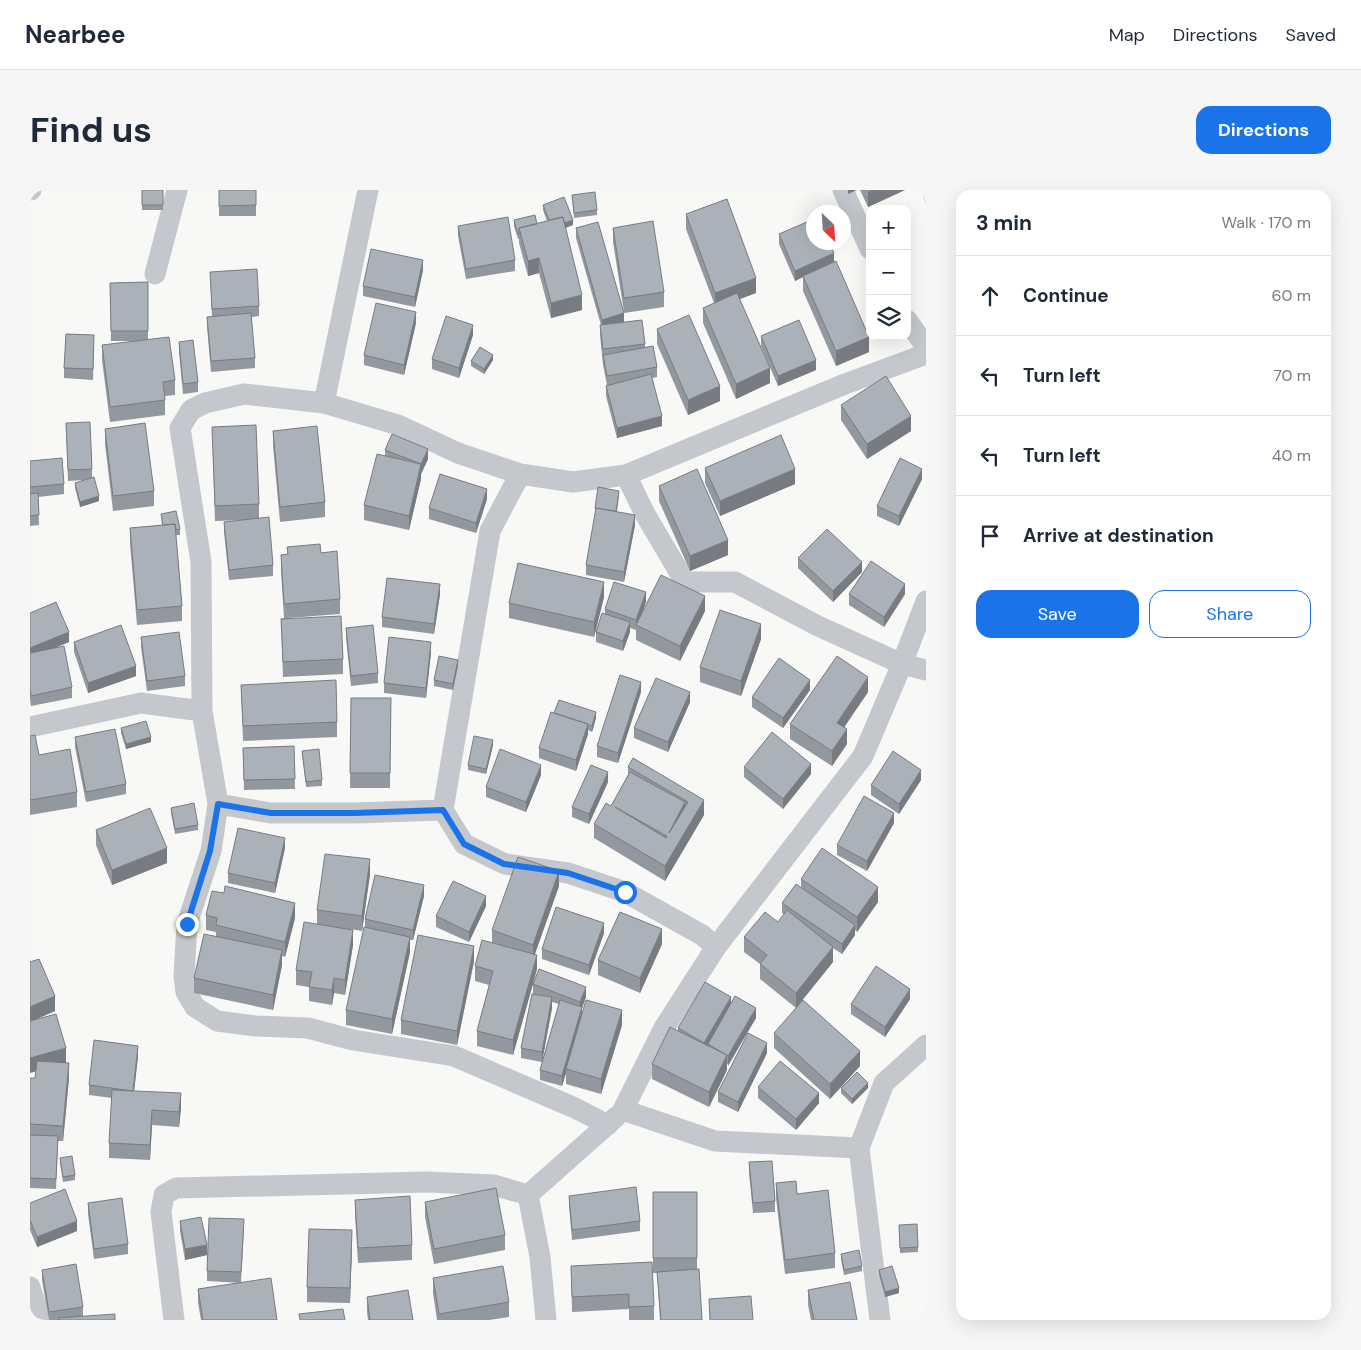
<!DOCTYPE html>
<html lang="en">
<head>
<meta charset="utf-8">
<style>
  body { margin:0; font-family:"DM Sans",sans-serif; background:#f6f6f7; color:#1f2937 }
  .controls { position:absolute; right:15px; top:15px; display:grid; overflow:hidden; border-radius:10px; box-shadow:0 5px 20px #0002 }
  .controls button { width:45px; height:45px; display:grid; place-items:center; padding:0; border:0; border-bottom:1px solid #e0e1e3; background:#fff; color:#1f2937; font:25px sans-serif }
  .compass { position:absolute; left:776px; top:15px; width:45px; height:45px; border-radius:50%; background:#fff; box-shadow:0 5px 20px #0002; rotate:155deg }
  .stop { position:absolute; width:15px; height:15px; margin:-11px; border:4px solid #1a73e8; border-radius:50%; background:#fff }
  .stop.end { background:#1a73e8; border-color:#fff; box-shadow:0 1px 5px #0008 }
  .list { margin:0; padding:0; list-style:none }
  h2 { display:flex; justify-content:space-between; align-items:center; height:65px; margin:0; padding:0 20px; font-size:21px }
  h2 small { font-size:16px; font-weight:400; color:#747a83 }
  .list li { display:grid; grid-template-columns:32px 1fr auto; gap:15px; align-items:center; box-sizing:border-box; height:80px; padding:0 20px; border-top:1px solid #e0e1e3 }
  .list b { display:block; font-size:19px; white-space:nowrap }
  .list em { font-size:16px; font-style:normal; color:#747a83 }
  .actions { display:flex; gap:10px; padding:15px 20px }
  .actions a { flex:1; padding:11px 0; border:1px solid #1a73e8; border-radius:15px; text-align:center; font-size:18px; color:#1a73e8 }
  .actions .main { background:#1a73e8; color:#fff }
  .icon { flex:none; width:28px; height:28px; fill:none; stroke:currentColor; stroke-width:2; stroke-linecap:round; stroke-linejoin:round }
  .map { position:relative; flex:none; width:896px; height:1130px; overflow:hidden; border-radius:15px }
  header { display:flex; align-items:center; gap:30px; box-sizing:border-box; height:70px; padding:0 25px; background:#fff; border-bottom:1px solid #e0e1e3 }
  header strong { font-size:24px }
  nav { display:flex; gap:28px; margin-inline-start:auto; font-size:18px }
  .intro { display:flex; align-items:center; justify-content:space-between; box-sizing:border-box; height:120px; padding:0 30px }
  h1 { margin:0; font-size:35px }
  .button { padding:12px 22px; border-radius:15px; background:#1a73e8; color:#fff; font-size:18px; font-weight:700 }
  main { display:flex; gap:30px; padding:0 30px }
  aside { flex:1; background:#fff; border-radius:15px; box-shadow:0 5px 20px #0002 }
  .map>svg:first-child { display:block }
</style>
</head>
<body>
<header>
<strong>Nearbee</strong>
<nav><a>Map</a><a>Directions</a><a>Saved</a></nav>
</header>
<div class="intro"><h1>Find us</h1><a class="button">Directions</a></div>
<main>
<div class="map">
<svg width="896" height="1130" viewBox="0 0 896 1130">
  <rect width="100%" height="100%" fill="#f8f8f6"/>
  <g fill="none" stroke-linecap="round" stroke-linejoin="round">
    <path stroke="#c4c7cb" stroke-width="21" d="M0,0H1
      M813,0L840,59
      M125,84L147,0
      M877,130L896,157
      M294,213L338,0
      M490,284L460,341L413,620L434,654L475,674L538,683L595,702L672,745L686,757
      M596,285L615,324L655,392H705L788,436L872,474L896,480
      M0,537L111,513L172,521
      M188,614L241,623H325L413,620
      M578,935L545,918L424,866L323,850L278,838L226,836L187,831L165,817L156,802L154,786L157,734L181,661L188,614L172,521L171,372L150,238L161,220L175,213L214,204L294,213L368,235L428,263L490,284L543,292L596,285L815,194L896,164
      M829,958L854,893L896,855
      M0,1097L11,1130
      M144,1130L131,1022L134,1005L146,998L397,992L464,995L498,1005
      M516,1130L510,1067L498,1005L586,927
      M850,1130L829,958L685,951L593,920L634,838L686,757L833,566L872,474L896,411"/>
  </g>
  <path fill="#93989e" d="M112,0H133V20H112Z
    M189,0H226V26H189Z
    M830,0H875L838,17Z
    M892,0H896V13L892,3Z
    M542,5L567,20V25L544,28Z
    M513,15L543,35L535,38L552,120L521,128L509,83L498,86L489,53V49H488L484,36V30L507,34L517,31L513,20Z
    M656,24L726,103L710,109L740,193L706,209L673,133V118L684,113L656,39Z
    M428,36L485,70V81L436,89L428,46Z
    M546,38L594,122L583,52V38L634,102V117L594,123V132L615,154V158L627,177V187L622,188L632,236L587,248L576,206V196L577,195L573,175L570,145L571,135L546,48Z
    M749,44L804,72L839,162L806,176L773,101V87L765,91L749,54Z
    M393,80L385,117L333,106V96Z
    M180,82L229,116V126L221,127L225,168V178L181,182L177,137V127H182Z
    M118,92V149L145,190V205L135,206V225L80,232L72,170V155L106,151H81L80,93Z
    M386,133L374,185L334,175V165Z
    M627,139L690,211L658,225L627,154Z
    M443,145L429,188L402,179V169Z
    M731,146L786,180L748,196L731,156Z
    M149,152L168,192V202L153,204L149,162Z
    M64,156L63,190L34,188V178Z
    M463,170L454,184L441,176V171Z
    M811,215L881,241L837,269L811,230Z
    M36,233L62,279V287L69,311L50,317L45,298V293L54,290L38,291Z
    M182,237L229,314V328L243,375V386L199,390L194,342V332L216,330L185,331Z
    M75,239L124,301V316L83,321L75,254Z
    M243,241L295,312V327L250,332L243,256Z
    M355,260L398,269L391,284V289L379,340L334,330V315L355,266Z
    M0,271L34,294V304L8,307L9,335L0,336Z
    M675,278L765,294L690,326L675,293Z
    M892,289L869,336L847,326V316Z
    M629,296L698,365L660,381L629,311Z
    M589,306L587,322L605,335L594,392L556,385V375L565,323V318Z
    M457,309L446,343L399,329V318Z
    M131,324L150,339V345H146L152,416V431L107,435L100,353V338L132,335Z
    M257,357L291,363L310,409V424L258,428L313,469V484L253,487L251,429L254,428L251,380V365L257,364Z
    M768,368L832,382L803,412L768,378Z
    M410,404L404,444L352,437V427Z
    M819,404H875L854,437L819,415Z
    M574,407L564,447L479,428V413Z
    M616,412L612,424L675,421L650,471L606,450V440L600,438V442L593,461L566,452V442L575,424V419Z
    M0,423L39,452L24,458L42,497V508L1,516L0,509Z
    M316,438L348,483V493L321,496L316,448Z
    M111,447L155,486V496L117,501L111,457Z
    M731,449L711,506L670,492V477Z
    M44,452L106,486L58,503L44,462Z
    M401,462L396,508L354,503V493Z
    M428,475L423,500L404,496V490Z
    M211,495L307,532V547L213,551Z
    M780,500L753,538L722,517V507Z
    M611,502L588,573L567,567V556Z
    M838,502L814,537L817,554L802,576L760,549V534Z
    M321,508H361L360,598H320Z
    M660,512L638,562L604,548V538Z
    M524,523L566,528L562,542L558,540V544L546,581L509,568V558Z
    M91,538L121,552L96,559L91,543Z
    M0,546L9,565L47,602V617L0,625Z
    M45,547L96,594V604L56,612L45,557Z
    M463,555L456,584L438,580V575Z
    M264,556L265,599L214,600L213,558Z
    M272,561L292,590V596L276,597Z
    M603,568L674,625L635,691L564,648V634L581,616L598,585V577Z
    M714,577L781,584L753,619L714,587Z
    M511,585L496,622L456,607V597Z
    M891,590L869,624L841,605V595Z
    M578,592L559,634L542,627V617Z
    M141,618L168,635V640L145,644L141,623Z
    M864,633L837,681L807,665V655Z
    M66,640L137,673L82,695L66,655Z
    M255,658L245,703L198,693V683Z
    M340,684L332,741L320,739L323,755L315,805L304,803L302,815L279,811V797L266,795V780L287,734V720Z
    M771,689L848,712L827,742L825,740V745L812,764L803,758V772L766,818L730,789V774L714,762V747L748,732L754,724L752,723V713L771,697Z
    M529,696L505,764L507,779L503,792L556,807L552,818V823L592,835L571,904L536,894V883L532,896L510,890V880L529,814L522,812V818L512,872L491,868V858L503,804V794L483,865L447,856V841L459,795L445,791V776L462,753V740Z
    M394,706L383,750H380V762L362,844L316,835V820L335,738V729Z
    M456,716L439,752L406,737V726Z
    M176,725L265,728L255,767L252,766V775L243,820L164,803V788L186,746V742L176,740Z
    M574,743L559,785L512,769V759Z
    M632,754L610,803L568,785V770Z
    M444,771L427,855L371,844V830Z
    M0,772L25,821L6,829L36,873L39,888L33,951H28L26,999L0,998V888H5L6,882Z
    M880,809L855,847L821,824V814Z
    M701,813L726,828L697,875V880L679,917L622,889V874L648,841V838Z
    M744,843L830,876L800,909L744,858Z
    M737,863L708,922L688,912V902Z
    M108,866L104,901L151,918L149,937L122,935L120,970L79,968V953L82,908L59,905V895Z
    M728,897L789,913L766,940L728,908Z
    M811,898H838L822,914L811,903Z
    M30,968L45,985V990L33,992L30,973Z
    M719,972L745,1011V1022L723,1023L719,983Z
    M746,993L767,1004L805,1063V1078L755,1084L746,1008Z
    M623,1002H667V1080L672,1130H630L627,1083H623Z
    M539,1006L610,1031V1041L542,1050L539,1016Z
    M325,1010L382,1055V1070L328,1073L325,1025Z
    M395,1012L475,1045V1060L404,1074L395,1027Z
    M0,1013L47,1041L7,1057L0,1040Z
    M58,1013L98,1054V1064L64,1069L58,1024Z
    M150,1031L177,1065L155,1070L150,1041Z
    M869,1035L888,1057V1062L870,1063Z
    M214,1039L211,1093L247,1130H171L168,1113V1099L211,1093L177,1091V1081Z
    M322,1055L320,1113L277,1112V1097Z
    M811,1064L832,1076V1081L814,1085L811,1069Z
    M541,1076L624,1116V1130H599V1119L542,1122Z
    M12,1080L53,1117V1126L85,1130H19L12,1090Z
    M849,1080L869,1103L855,1107L849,1085Z
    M403,1088L479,1112V1127L459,1130H407L403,1103Z
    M778,1100L827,1130H781L778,1115Z
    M337,1107L383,1130H338L337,1122Z"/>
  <path fill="#787c81" d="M818,0H827L818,4Z
    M842,0H875L838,17V2Z
    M543,30V35L522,43V38Z
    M804,63V74L773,86V87L765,91V81Z
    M509,68V83L498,86V71Z
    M393,70V80L385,117V107Z
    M726,88V103L685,118V103Z
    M552,105V120L521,128V113Z
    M386,122V133L374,185V175Z
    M594,123V133L572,140V130Z
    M443,135V145L429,188V178Z
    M839,147V162L806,176V161Z
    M463,165V170L454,184V179Z
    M786,170V180L748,196V186Z
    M740,178V193L706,209V194Z
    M690,196V211L658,225V210Z
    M632,226V236L587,248V238Z
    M881,226V241L837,269V254Z
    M398,259V269L391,284V289L379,340V326L391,275Z
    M765,279V294L690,326V311Z
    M892,279V289L869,336V326Z
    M457,299V309L446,343V333Z
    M69,306V311L50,317V312Z
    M605,325V335L594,392V382Z
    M698,350V365L660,381V366Z
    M832,372V382L803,412V401Z
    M574,392V407L564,447V432Z
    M410,394V404L404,444V434Z
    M875,394V404L854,437V427Z
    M616,402V412L607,436L606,435V440V430Z
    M675,406V421L650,471V456Z
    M600,432V442L593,461V451Z
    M731,434V449L711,506V491Z
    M39,442V452L0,468V458Z
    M401,452V462L396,508V498Z
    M428,470V475L423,500V494Z
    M106,476V486L58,503V493Z
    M838,487V502L807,548V533Z
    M780,490V500L753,538V528Z
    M611,492V502L588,573V563Z
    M660,502V512L638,562V552Z
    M566,522V528L562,542V536Z
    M558,534V544L546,581V570Z
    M817,539V554L802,576V561Z
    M121,547V552L96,559V554Z
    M463,550V555L456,584V579Z
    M781,574V584L753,619V609Z
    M511,575V585L496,622V612Z
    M891,580V590L869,624V614Z
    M578,582V592L559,634V624Z
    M674,610V625L635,691V676Z
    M655,612V627L639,643Z
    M864,623V633L837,681V671Z
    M255,648V658L245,703V693Z
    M137,658V673L82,695V680Z
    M340,669V684L332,741V726Z
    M529,681V696L503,769V755Z
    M394,695V706L383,750V740Z
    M848,697V712L827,742V727Z
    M456,706V716L439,752V742Z
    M265,713V728L255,767V752Z
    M574,733V743L559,785V775Z
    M825,735V745L812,764V754Z
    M632,739V754L610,803V788Z
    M323,740V755L315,805V790Z
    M380,747V762L362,844V829Z
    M444,756V771L427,855V841Z
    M803,757V772L766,818V803Z
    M252,760V775L243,820V805Z
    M507,765V779L483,865V850Z
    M304,788V803L302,815V800Z
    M556,797V807L552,818V827L536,879V883L532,896V886L550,823V812Z
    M880,799V809L855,847V837Z
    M25,806V821L0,832V817Z
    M522,807V818L512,872V862Z
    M701,807V817L678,854V857L674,863V853Z
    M726,818V828L698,876V866Z
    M592,820V835L571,904V889Z
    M737,853V863L708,922V912Z
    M108,856V866L103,911V901Z
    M36,858V873L0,883V868Z
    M830,861V876L800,909V894Z
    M697,865V880L679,917V902Z
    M39,873V888L33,951V936Z
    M838,893V898L822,914V909Z
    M151,903V918L149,937V922Z
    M789,903V913L766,940V929Z
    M122,920V935L120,970V955Z
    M47,1031V1041L7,1057V1047Z
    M322,1040V1055L320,1113V1098Z
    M177,1055V1065L155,1070V1059Z
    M869,1098V1103L855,1107V1102Z"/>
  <path fill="#abb1b8" stroke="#787c81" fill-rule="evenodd" d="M112,0H133V15H112Z
    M189,0H226V15L189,16Z
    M565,2L567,20L544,23L542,5Z
    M534,7L543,30L534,33L533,27L519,30L513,15Z
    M697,9L726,88L685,103L656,24Z
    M505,25L507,34L489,38V44H488L484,30Z
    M478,27L485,70L436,79L428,36Z
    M533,27L552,105L521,113L509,68L498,71L489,38Z
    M784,29V52H799L804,63L765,81L749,44Z
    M623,31L634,102L594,108L583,38Z
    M568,32L594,123L572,130L546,38Z
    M341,59L393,70L385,107L333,96Z
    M806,71L839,147L806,161L773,86Z
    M227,79L229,116L182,119L180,82Z
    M118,92V141H81L80,93Z
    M707,103L740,178L706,194L673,118Z
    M346,113L386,122L374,175L334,165Z
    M221,123L225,168L181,171L177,127Z
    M659,125L690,196L658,210L627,139Z
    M416,126L443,135L429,178L402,169Z
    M612,130L615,154L573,159L570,135Z
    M769,130L786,170L748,186L731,146Z
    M36,144L64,145L63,179L34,178Z
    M139,147L145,190L133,192L135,210L80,217L72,155Z
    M163,150L168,192L153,194L149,152Z
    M623,156L627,177L577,186L573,165Z
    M450,157L463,165L454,179L441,171Z
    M621,184L632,226L587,238L576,196Z
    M856,186L881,226L837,254L811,215Z
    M60,232L62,279L38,280L36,233Z
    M115,233L124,301L83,306L75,239Z
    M226,235L229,314L185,316L182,237Z
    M287,236L295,312L250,317L243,241Z
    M362,244L398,259L391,274L355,260Z
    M751,245L765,279L690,311L675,278Z
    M347,264L391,274L379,326L334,315Z
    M32,268L34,294L0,297V271Z
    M870,268L892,279L869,326L847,316Z
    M667,279L698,350L660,366L629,296Z
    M410,284L457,299L446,333L399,318Z
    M64,287L69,306L50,312L45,293Z
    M568,297L589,301L586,321L565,318Z
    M8,303L9,325L0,326V304Z
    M566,318L605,325L594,382L556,375Z
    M146,321L150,339L146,340L145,334L133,335L131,324Z
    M239,327L243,375L199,380L194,332Z
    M145,334L152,416L107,420L100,338Z
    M797,339L832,372L803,401L768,368Z
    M290,354L291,363L307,361L310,409L254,414L251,365L258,364L257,357Z
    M841,371L875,394L854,427L819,404Z
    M488,373L574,392L564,432L479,413Z
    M631,385L675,406L650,456L606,435Z
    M357,388L410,394L404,434L352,427Z
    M584,392L616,402L606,430L575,419Z
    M26,412L39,442L0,458V423Z
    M690,420L731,434L711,491L670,477Z
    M572,423L600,432L593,451L566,442Z
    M311,426L313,469L253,472L251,429Z
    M91,435L106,476L58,493L44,452Z
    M343,435L348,483L321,486L316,438Z
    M149,442L155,486L117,491L111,447Z
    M359,447L401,452L396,498L354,493Z
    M34,456L42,497L1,506L0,499V463Z
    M409,466L428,470L423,494L404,490Z
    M807,466L838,487L807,533L817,539L802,561L760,534Z
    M749,468L780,490L753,528L722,507Z
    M590,485L611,492L588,563L567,556Z
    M626,488L660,502L638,552L604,538Z
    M306,490L307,532L213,536L211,495Z
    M321,508H361L360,583H320Z
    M529,510L566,522L562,536L557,535L558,534L524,523Z
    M521,522L558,534L546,570L509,558Z
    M116,531L121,547L96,554L91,538Z
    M85,539L96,594L56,602L45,547Z
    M742,542L781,574L753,609L714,577Z
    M5,545L9,565L40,559L47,602L0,610V546Z
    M444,546L463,550L456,579L438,575Z
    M264,556L265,589L214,590L213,558Z
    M289,559L292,590L276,592L272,561Z
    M470,559L511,575L496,612L456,597Z
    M863,561L891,580L869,614L841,595Z
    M603,568L674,610L635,676L564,634L576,613L581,616L600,582L655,612L639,643L658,612L598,577ZM585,617L637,646L636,648Z
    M561,575L578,582L559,624L542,617Z
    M834,606L864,623L837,671L807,655Z
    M164,613L168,635L145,639L141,618Z
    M120,618L137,658L82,680L66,640Z
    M208,638L255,648L245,693L198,683Z
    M792,658L848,697L827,727L771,689Z
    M295,664L340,669L332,726L287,720Z
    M488,667L529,681L503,755L462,740Z
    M345,685L394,695L383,740L335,729Z
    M423,691L456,706L439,742L406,726Z
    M766,694L825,735L812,754L752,713Z
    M195,696L265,713L255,752L186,735L187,728L176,725L182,701L194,703Z
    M526,717L574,733L559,775L512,759Z
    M757,720L803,757L766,803L730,774L737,765L714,747L735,722L748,732Z
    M590,722L632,739L610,788L568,770Z
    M274,732L323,740L315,790L304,788L302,800L279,797L282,782L266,780Z
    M334,737L380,747L362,829L316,820Z
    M174,744L252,760L243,805L164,788Z
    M388,745L444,756L427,841L371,830Z
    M452,750L507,765L483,850L447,841L463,781L445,776Z
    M9,769L25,806L0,817V772Z
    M846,776L880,799L855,837L821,814Z
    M509,779L556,797L550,812L503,794Z
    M675,792L701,807L674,853L648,838Z
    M502,804L522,807L512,862L491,858Z
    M705,806L726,818L698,866L678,854Z
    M530,810L552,817L532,886L510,880Z
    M556,810L592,820L571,889L536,879Z
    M773,810L830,861L800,894L744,843Z
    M26,824L36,858L0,868V831Z
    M640,837L697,865L679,902L622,874Z
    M718,843L737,853L708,912L688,902Z
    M64,850L108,856L103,901L59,895Z
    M7,871L39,873L33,936L0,934V888H5Z
    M750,871L789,903L766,929L728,897Z
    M827,882L838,893L822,909L811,898Z
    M82,900L151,903L149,922L122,920L120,955L79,953Z
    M0,945L28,946L26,989L0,988Z
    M42,966L45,985L33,987L30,968Z
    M742,971L745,1011L723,1013L719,972Z
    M766,991L767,1004L798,1000L805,1063L755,1070L746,993Z
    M606,997L610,1031L542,1040L539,1006Z
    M466,998L475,1045L404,1059L395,1012Z
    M35,999L47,1031L7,1047L0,1030V1013Z
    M623,1002H667V1068H623Z
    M380,1006L382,1055L328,1058L325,1010Z
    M92,1008L98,1054L64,1059L58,1013Z
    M171,1027L177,1055L155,1059L150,1031Z
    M179,1028L214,1029L211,1082L177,1081Z
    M887,1034L888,1057L870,1058L869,1035Z
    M279,1039L322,1040L320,1098L277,1097Z
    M829,1060L832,1076L814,1080L811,1064Z
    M622,1072L624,1116L599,1117V1104L542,1107L541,1076Z
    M46,1074L53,1117L19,1122L12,1080Z
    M473,1076L479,1112L409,1124L403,1088Z
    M862,1076L869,1098L855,1102L849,1080Z
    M669,1079L672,1130H631L627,1082Z
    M241,1088L247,1130H173L168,1099Z
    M820,1092L827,1130H784L778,1100Z
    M378,1100L383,1130H340L337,1107Z
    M721,1106L723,1130H680L679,1109Z
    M313,1119L315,1130H270L269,1124Z
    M85,1124V1130H29L28,1128Z"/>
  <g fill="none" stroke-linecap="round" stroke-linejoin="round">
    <path stroke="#1a73e8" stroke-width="6" d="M157,734L180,661L188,614L241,623H325L413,620L434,654L474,674L538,683L595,702"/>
  </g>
</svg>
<div class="controls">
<button>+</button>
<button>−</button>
<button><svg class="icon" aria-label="layers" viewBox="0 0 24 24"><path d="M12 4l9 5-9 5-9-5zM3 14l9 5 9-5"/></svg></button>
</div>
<svg class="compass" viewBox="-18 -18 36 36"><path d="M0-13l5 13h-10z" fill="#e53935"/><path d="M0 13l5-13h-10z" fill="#747a83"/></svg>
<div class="stop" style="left:595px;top:702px"></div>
<div class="stop end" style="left:157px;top:734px"></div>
</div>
<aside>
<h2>3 min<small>Walk · 170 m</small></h2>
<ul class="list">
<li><svg class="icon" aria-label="ahead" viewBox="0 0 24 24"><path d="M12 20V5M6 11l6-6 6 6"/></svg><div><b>Continue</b></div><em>60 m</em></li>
<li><svg class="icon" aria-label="left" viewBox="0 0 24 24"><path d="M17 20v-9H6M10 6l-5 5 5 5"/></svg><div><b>Turn left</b></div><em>70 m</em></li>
<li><svg class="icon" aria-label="left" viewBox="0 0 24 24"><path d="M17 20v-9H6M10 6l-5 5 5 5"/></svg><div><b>Turn left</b></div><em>40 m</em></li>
<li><svg class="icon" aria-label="arrive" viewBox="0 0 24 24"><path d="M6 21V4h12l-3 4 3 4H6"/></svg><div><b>Arrive at destination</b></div></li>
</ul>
<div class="actions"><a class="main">Save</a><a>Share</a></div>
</aside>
</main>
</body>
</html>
